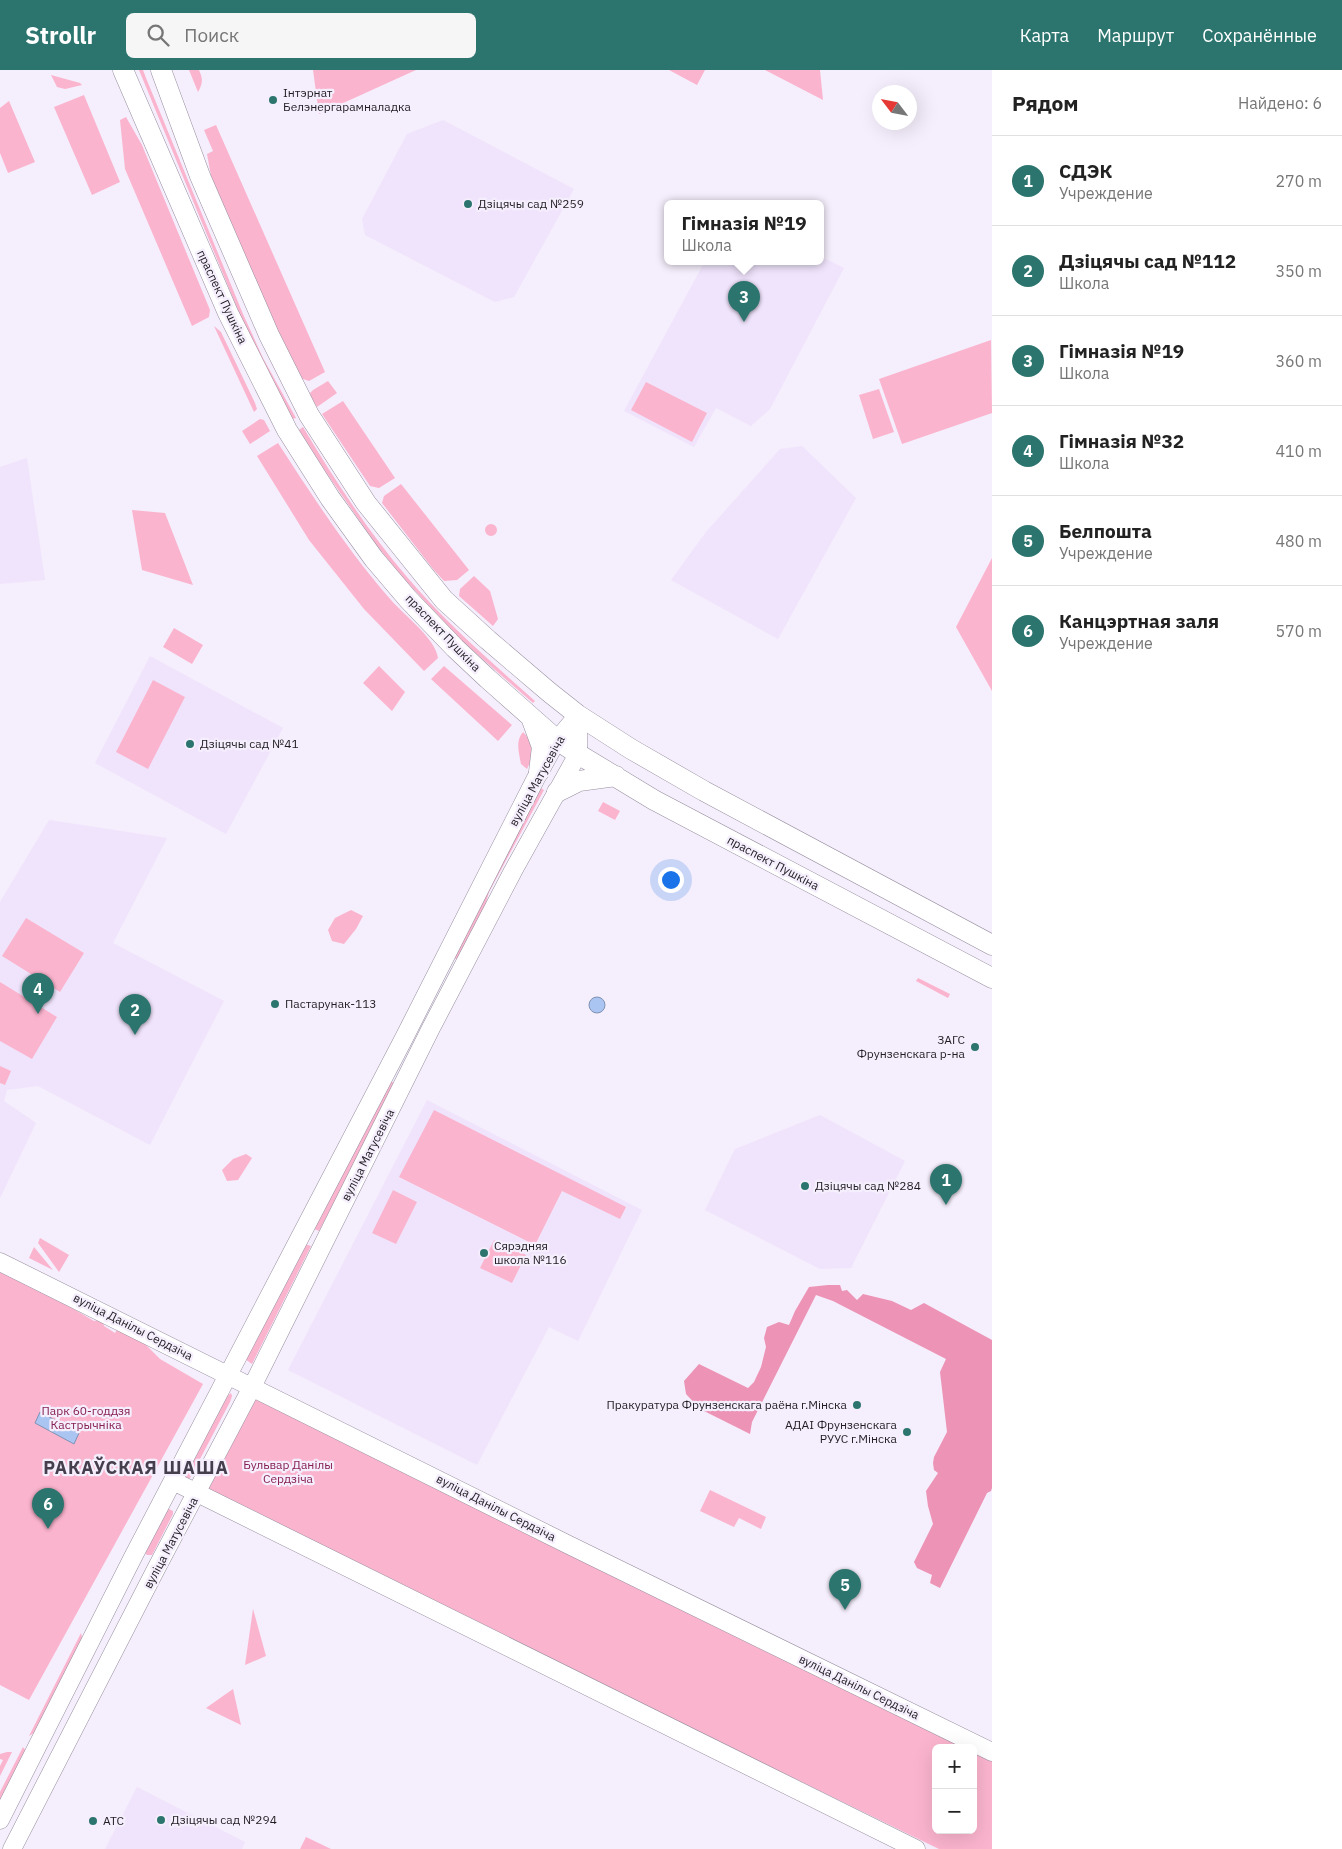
<!DOCTYPE html>
<html lang="ru">
<head>
<meta charset="utf-8">
<style>
  body { margin:0; font-family:"IBM Plex Sans",sans-serif; background:#f6f6f6; color:#222 }
  .controls { position:absolute; right:15px; bottom:15px; display:grid; overflow:hidden; border-radius:8px; box-shadow:0 5px 20px #0002 }
  .controls button { width:45px; height:45px; display:grid; place-items:center; padding:0; border:0; border-bottom:1px solid #e0e0e0; background:#fff; color:#222; font:25px sans-serif }
  .compass { position:absolute; left:872px; top:15px; width:45px; height:45px; border-radius:50%; background:#fff; box-shadow:0 5px 20px #0002; rotate:302deg }
  .you { position:absolute; left:670px; top:809px; width:18px; height:18px; margin:-12px; border:4px solid #fff; border-radius:50%; background:#1a73e8; box-shadow:0 0 0 8px #1a73e833 }
  .badge { display:grid; place-items:center; width:32px; height:32px; border-radius:50%; background:#2c756f; color:#fff; font-size:16px; font-weight:700 }
  .pin { position:absolute; translate:-50% -41px; filter:drop-shadow(0 1px 2px #0008) }
  .pin::after { content:''; position:absolute; top:26px; width:18px; height:15px; background:inherit; clip-path:polygon(0 0,100% 0,50% 100%) }
  .popup { position:absolute; left:664px; top:130px; width:160px; height:65px; box-sizing:border-box; display:grid; place-content:center; border-radius:8px; background:#fff; filter:drop-shadow(0 1px 4px #0005); font-size:16px; white-space:nowrap; color:#767676 }
  .popup b { font-size:19px; color:#222 }
  .popup::after { content:''; position:absolute; left:50%; top:100%; margin-left:-10px; border:10px solid transparent; border-top-color:#fff }
  .list { margin:0; padding:0; list-style:none }
  h2 { display:flex; justify-content:space-between; align-items:center; height:65px; margin:0; padding:0 20px; font-size:21px }
  h2 small { font-size:16px; font-weight:400; color:#767676 }
  .list li { display:grid; grid-template-columns:32px 1fr auto; gap:15px; align-items:center; box-sizing:border-box; height:90px; padding:0 20px; border-top:1px solid #e0e0e0 }
  .list b { display:block; font-size:19px; white-space:nowrap }
  .list p { margin:0; font-size:16px; white-space:nowrap; color:#767676 }
  .list em { font-size:16px; font-style:normal; color:#767676 }
  .icon { flex:none; width:28px; height:28px; fill:none; stroke:currentColor; stroke-width:2; stroke-linecap:round; stroke-linejoin:round }
  .map { position:relative; flex:none; width:992px; height:1779px; overflow:hidden }
  header { display:flex; align-items:center; gap:30px; box-sizing:border-box; height:70px; padding:0 25px; background:#2c756f; color:#fff }
  header strong { font-size:24px }
  nav { display:flex; gap:28px; margin-inline-start:auto; font-size:18px }
  .search { width:350px; height:45px; background:#f6f6f6; display:flex; align-items:center; gap:12px; box-sizing:border-box; padding:0 18px; border-radius:8px; color:#767676; font-size:19px }
  main { display:flex }
  aside { flex:1; background:#fff }
  .map>svg:first-child { display:block }
</style>
</head>
<body>
<header>
<strong>Strollr</strong>
<div class="search"><svg class="icon" aria-label="search" viewBox="0 0 24 24"><circle cx="10" cy="10" r="6"/><path d="M15 15l6 6"/></svg>Поиск</div>
<nav><a>Карта</a><a>Маршрут</a><a>Сохранённые</a></nav>
</header>
<main>
<div class="map">
<svg width="992" height="1779" viewBox="0 0 992 1779">
  <rect width="100%" height="100%" fill="#f5eefc"/>
  <path fill="#f0e4fc" d="M443,50L574,119L514,227L495,232L365,165L362,149L407,64Z
    M820,186L844,198L770,339L751,356L716,338L694,377L624,341L705,191H820Z
    M802,376L856,428L778,569L671,510L706,462L780,379Z
    M27,388L45,510L0,514V397Z
    M150,586L283,658L226,764L95,693Z
    M49,750L167,768L113,873L224,931L150,1075L38,1016L7,1020L4,1031L36,1053L0,1128V832Z
    M427,1030L642,1140L578,1271L549,1257L477,1395L288,1300Z
    M820,1045L905,1091L851,1198L820,1199L705,1140L735,1079Z
    M137,1717L245,1772L242,1779H105Z"/>
  <path fill="#fbb4ce" d="M139,0H143L146,8L243,244L263,288L296,348L292,349L260,288L240,245Z
    M189,0H199C203,9 203,13 198,22Z
    M313,0H416L319,44Z
    M669,0H705L697,15Z
    M765,0H820L823,30Z
    M51,5L80,13L82,15L65,19L57,17Z
    M84,25L120,112L92,125L54,37Z
    M9,31L35,92L8,103L0,83V38Z
    M126,47L142,75L210,240L209,247L192,256L125,99L120,50Z
    M216,55L325,302L309,311L300,308L272,251L211,106L207,84L213,81L204,60Z
    M214,256L221,262L255,333L257,339L254,342Z
    M991,270L992,343L902,374L879,309Z
    M328,311L337,323L317,337L311,327L310,323L313,320Z
    M646,312L707,343L692,372L631,340Z
    M879,319L894,362L873,369L859,325Z
    M343,331L395,408L379,418L370,416L322,344Z
    M260,349L264,350L270,361L250,374L242,361Z
    M303,357C334,409 367,460 407,507C445,552 490,591 535,631L533,633L463,572L404,509L377,476L323,398L299,360Z
    M278,373C313,427 348,481 391,530C404,545 436,569 438,588L424,601L364,539L309,470L257,386Z
    M401,414L469,500L457,510L444,511L433,499L382,433L384,426Z
    M132,440L165,443L193,515L142,500Z
    M485 460a6 6 0 1 1 12 0a6 6 0 1 1-12 0Z
    M992,488V621L956,557Z
    M474,506L490,521L498,549L493,556L459,526L460,519Z
    M174,558L203,575L192,594L163,577Z
    M379,596L405,622L392,641L363,613Z
    M444,596L512,655L498,671L431,609Z
    M153,610L185,627L148,699L116,682Z
    M523,662C534,672 534,686 527,699L521,694C519,683 515,671 523,662Z
    M539,717L544,720L489,822L481,851L459,890L451,887Z
    M603,732L620,741L615,750L598,741Z
    M351,840L363,846L356,859L344,874L332,871L328,860L335,848Z
    M26,848L84,883L60,922L2,886Z
    M918,908L950,924L948,928L916,911Z
    M0,912L57,947L32,989L0,971Z
    M0,996L11,1001L5,1015L0,1013Z
    M391,1011L396,1015L319,1161L314,1159Z
    M434,1040L626,1137L620,1149L562,1121L535,1175L399,1107Z
    M246,1084L252,1088L238,1110L227,1111L222,1100L233,1089Z
    M393,1120L417,1132L396,1174L372,1163Z
    M40,1168L69,1185L59,1202L38,1173Z
    M494,1170L526,1185L512,1213L480,1198Z
    M305,1174L311,1176L252,1294L245,1289Z
    M34,1177L53,1200L29,1188Z
    M0,1198L25,1210L94,1251L99,1250L103,1252L104,1256L115,1263L118,1258L141,1270L160,1289L203,1314L29,1630L0,1615Z
    M231,1323L232,1326L230,1332L190,1408L188,1410L185,1408L225,1328Z
    M257,1325L969,1678H936V1760H973V1680L992,1689V1779H939L205,1421Z
    M710,1420L766,1447L761,1459L739,1448L734,1457L700,1441Z
    M167,1438L173,1441V1444L152,1485H147L144,1482Z
    M253,1539L266,1586L245,1595Z
    M81,1563L83,1571L37,1661L29,1666Z
    M233,1619L241,1655L206,1638Z
    M23,1677L26,1681L0,1736V1722Z
    M7,1682H12L0,1706V1696L3,1690L0,1689V1684Z
    M306,1767L331,1779H300Z"/>
  <path fill="#ec93b6" d="M828,1215H840L842,1221L847,1220L857,1230L863,1224L892,1231L911,1240L924,1233L992,1270V1418L991,1421L987,1423L940,1518L930,1513L932,1505L917,1498L914,1492L933,1454L928,1436L926,1421L938,1403L934,1400L933,1393L934,1387L947,1362L940,1302L946,1289L833,1231L816,1225L752,1352L750,1364L700,1339L686,1324L684,1311L699,1294L748,1318L754,1312L761,1297L766,1277L764,1268L767,1257L779,1252L789,1255L795,1241L809,1217Z"/>
  <path fill="#aac5f1" stroke="#8092b3" d="M589 935a8 8 0 1 1 16 0a8 8 0 1 1-16 0Z
    M40,1342L79,1363L74,1374L35,1353Z"/>
  <g fill="none" stroke-linecap="round" stroke-linejoin="round">
    <g stroke="#978f9f" stroke-width="19">
      <path id="secondary" d="M0,1192L569,1475L992,1682
        M173,1411L916,1779
        M0,1750L133,1487L403,970L536,708L557,670L578,645
        M12,1779L156,1499L252,1317L431,958L513,801L578,684V645"/>
    </g>
    <g stroke="#978f9f" stroke-width="21">
      <path id="primary" d="M123,0L228,243L287,360L330,428L374,489L408,529L455,578L488,609L557,670L578,684L654,730L992,908
        M161,0L200,106L269,265L309,345L366,433L444,530L488,570L549,622L578,645L631,679L704,721L992,875
        M532,650L542,677L539,702
        M557,722L579,711L616,706"/>
    </g>
    <use href="#secondary" stroke="#fff" stroke-width="18"/>
    <use href="#primary" stroke="#fff" stroke-width="20"/>
  </g>
  <g fill="#2c756f" stroke="#f5eefc" stroke-width="2">
    <circle cx="273" cy="30" r="5"/>
    <circle cx="468" cy="134" r="5"/>
    <circle cx="190" cy="674" r="5"/>
    <circle cx="275" cy="934" r="5"/>
    <circle cx="975" cy="977" r="5"/>
    <circle cx="805" cy="1116" r="5"/>
    <circle cx="484" cy="1183" r="5"/>
    <circle cx="857" cy="1335" r="5"/>
    <circle cx="907" cy="1362" r="5"/>
    <circle cx="161" cy="1750" r="5"/>
    <circle cx="93" cy="1751" r="5"/>
  </g>
  <g text-anchor="middle" stroke-width="4.5" stroke-linejoin="round" paint-order="stroke">
    <g font-size="12" fill="#1f1c22" stroke="#f5eefc" text-anchor="start">
      <text x="283" y="27">Інтэрнат<tspan x="283" dy="14">Белэнергарамналадка</tspan></text>
      <text x="478" y="138">Дзіцячы сад №259</text>
      <text x="200" y="678">Дзіцячы сад №41</text>
      <text x="285" y="938">Пастарунак-113</text>
      <text x="965" y="974" text-anchor="end">ЗАГС<tspan x="965" dy="14">Фрунзенскага р-на</tspan></text>
      <text x="815" y="1120">Дзіцячы сад №284</text>
      <text x="494" y="1180">Сярэдняя<tspan x="494" dy="14">школа №116</tspan></text>
      <text x="847" y="1339" text-anchor="end">Пракуратура Фрунзенскага раёна г.Мінска</text>
      <text x="897" y="1359" text-anchor="end">АДАІ Фрунзенскага<tspan x="897" dy="14">РУУС г.Мінска</tspan></text>
      <text x="171" y="1754">Дзіцячы сад №294</text>
      <text x="103" y="1755">АТС</text>
    </g>
    <g font-size="12" fill="#1f1c22" stroke="#f5eefc">
      <text transform="translate(222 227) rotate(65)" y="4">праспект Пушкіна</text>
      <text transform="translate(443 563) rotate(46)" y="4">праспект Пушкіна</text>
      <text transform="translate(537 711) rotate(-61)" y="4">вуліца Матусевіча</text>
      <text transform="translate(773 793) rotate(28)" y="4">праспект Пушкіна</text>
      <text transform="translate(368 1085) rotate(-63)" y="4">вуліца Матусевіча</text>
      <text transform="translate(133 1257) rotate(27)" y="4">вуліца Данілы Сердзіча</text>
      <text transform="translate(496 1438) rotate(27)" y="4">вуліца Данілы Сердзіча</text>
      <text transform="translate(171 1473) rotate(-62)" y="4">вуліца Матусевіча</text>
      <text transform="translate(859 1617) rotate(26)" y="4">вуліца Данілы Сердзіча</text>
    </g>
    <g font-size="12" fill="#861f51" stroke="#f5eefc">
      <text x="86" y="1345">Парк 60-годдзя<tspan x="86" dy="14">Кастрычніка</tspan></text>
      <text x="288" y="1399">Бульвар Данілы<tspan x="288" dy="14">Сердзіча</tspan></text>
    </g>
    <g font-size="18" font-weight="bold" letter-spacing="1" fill="#453e4c" stroke="#f5eefc">
      <text x="136" y="1404">РАКАЎСКАЯ ШАША</text>
    </g>
  </g>
</svg>
<div class="controls">
<button>+</button>
<button>−</button>
</div>
<svg class="compass" viewBox="-18 -18 36 36"><path d="M0-13l5 13h-10z" fill="#e53935"/><path d="M0 13l5-13h-10z" fill="#767676"/></svg>
<div class="you"></div>
<div class="pin badge" style="left:946px;top:1135px">1</div>
<div class="pin badge" style="left:135px;top:965px">2</div>
<div class="pin badge" style="left:744px;top:252px">3</div>
<div class="popup"><b>Гімназія №19</b>Школа</div>
<div class="pin badge" style="left:38px;top:944px">4</div>
<div class="pin badge" style="left:845px;top:1540px">5</div>
<div class="pin badge" style="left:48px;top:1459px">6</div>
</div>
<aside>
<h2>Рядом<small>Найдено: 6</small></h2>
<ul class="list">
<li><span class="badge">1</span><div><b>СДЭК</b><p>Учреждение</p></div><em>270 m</em></li>
<li><span class="badge">2</span><div><b>Дзіцячы сад №112</b><p>Школа</p></div><em>350 m</em></li>
<li><span class="badge">3</span><div><b>Гімназія №19</b><p>Школа</p></div><em>360 m</em></li>
<li><span class="badge">4</span><div><b>Гімназія №32</b><p>Школа</p></div><em>410 m</em></li>
<li><span class="badge">5</span><div><b>Белпошта</b><p>Учреждение</p></div><em>480 m</em></li>
<li><span class="badge">6</span><div><b>Канцэртная заля</b><p>Учреждение</p></div><em>570 m</em></li>
</ul>
</aside>
</main>
</body>
</html>
